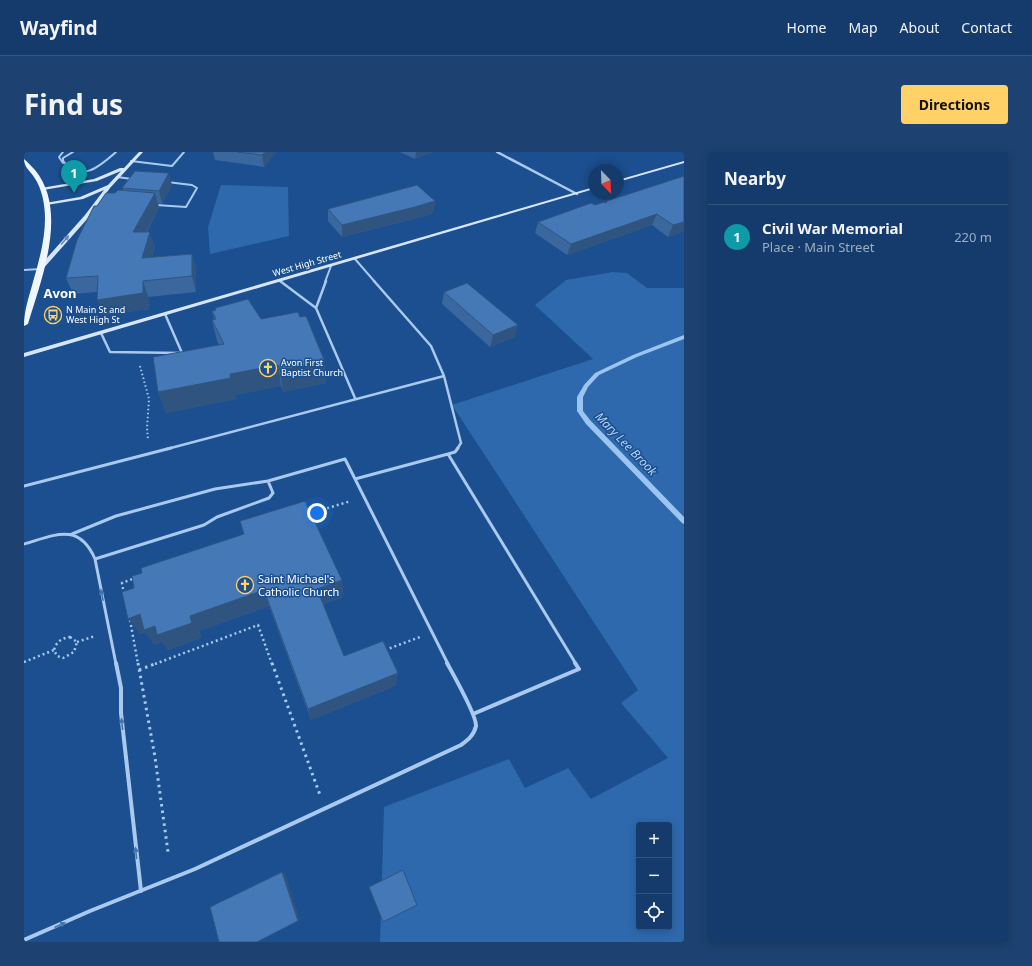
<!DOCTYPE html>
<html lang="en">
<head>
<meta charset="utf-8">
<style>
  body { margin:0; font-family:"Noto Sans",sans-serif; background:#1d4271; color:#f1f3f6 }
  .controls { position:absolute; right:12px; bottom:12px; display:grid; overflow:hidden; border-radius:4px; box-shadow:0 2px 10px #0003 }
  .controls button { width:36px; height:36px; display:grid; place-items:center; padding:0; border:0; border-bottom:1px solid #33557e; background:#143b6b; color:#f1f3f6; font:20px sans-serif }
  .compass { position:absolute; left:564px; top:12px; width:36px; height:36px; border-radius:50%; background:#143b6b; box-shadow:0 2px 10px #0003; rotate:157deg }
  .you { position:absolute; left:293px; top:361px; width:14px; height:14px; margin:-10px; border:3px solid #fff; border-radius:50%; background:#1a73e8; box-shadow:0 0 0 6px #1a73e833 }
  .badge { display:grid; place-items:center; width:26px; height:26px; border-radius:50%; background:#ffd166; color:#fff; font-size:13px; font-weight:700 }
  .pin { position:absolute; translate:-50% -33px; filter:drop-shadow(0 1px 2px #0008) }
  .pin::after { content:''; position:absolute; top:21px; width:14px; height:12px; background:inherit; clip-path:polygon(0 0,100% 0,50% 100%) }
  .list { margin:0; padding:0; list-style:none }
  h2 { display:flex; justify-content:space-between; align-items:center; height:52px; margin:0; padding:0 16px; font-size:17px }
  h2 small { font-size:13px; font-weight:400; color:#9dadc1 }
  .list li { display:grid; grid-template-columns:26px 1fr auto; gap:12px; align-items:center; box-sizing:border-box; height:64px; padding:0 16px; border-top:1px solid #33557e }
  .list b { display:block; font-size:15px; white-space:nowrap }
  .list p { margin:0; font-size:13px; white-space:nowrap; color:#9dadc1 }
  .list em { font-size:13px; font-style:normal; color:#9dadc1 }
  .icon { flex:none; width:22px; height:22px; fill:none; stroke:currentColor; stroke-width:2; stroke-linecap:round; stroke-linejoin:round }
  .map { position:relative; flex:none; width:660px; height:790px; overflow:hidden; border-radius:4px }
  header { display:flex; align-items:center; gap:24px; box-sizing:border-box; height:56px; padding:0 20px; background:#143b6b; border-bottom:1px solid #33557e }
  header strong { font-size:19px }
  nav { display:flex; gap:22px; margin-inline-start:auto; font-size:14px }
  .intro { display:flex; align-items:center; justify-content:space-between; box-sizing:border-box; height:96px; padding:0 24px }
  h1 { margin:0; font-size:28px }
  .button { padding:10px 18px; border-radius:4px; background:#ffd166; color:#111; font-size:14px; font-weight:700 }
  main { display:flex; gap:24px; padding:0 24px }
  aside { flex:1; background:#143b6b; border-radius:4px; box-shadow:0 2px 10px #0003 }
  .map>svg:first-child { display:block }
</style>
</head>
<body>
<header>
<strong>Wayfind</strong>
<nav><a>Home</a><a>Map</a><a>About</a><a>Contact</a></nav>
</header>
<div class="intro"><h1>Find us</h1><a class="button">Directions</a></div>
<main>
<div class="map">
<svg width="660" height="790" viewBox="0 0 660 790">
  <rect width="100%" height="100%" fill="#1b4f8f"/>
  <path fill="#2e69ad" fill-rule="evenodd" d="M197,33L264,35L265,84L186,102L184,75Z
    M589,120L603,121L623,136H660V790H356L360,655L485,607L501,636L544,616L567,647L644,606L597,551L614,538L428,253L569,207L511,153L542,128ZM615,673H645V775H615Z"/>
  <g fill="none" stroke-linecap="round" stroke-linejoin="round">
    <path fill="#9cc4f0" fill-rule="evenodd" d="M660,183V187L613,205L575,223L564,235L559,245V259L566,268L660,365V372L658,371L562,272L553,259V245L560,233L571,221L609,203Z"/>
    <path stroke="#a9c9ee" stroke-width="2" stroke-dasharray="1.5 2.5" stroke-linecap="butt" d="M116,214L125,247L123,276L124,288"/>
    <path stroke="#a9c9ee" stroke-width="2.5" stroke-dasharray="2 3" stroke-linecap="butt" d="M284,362L327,349
      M100,442L98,431L111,426
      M106,468L114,512
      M46,485L53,490L50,500L39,506L33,504L30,498C32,490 38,486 46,485Z
      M53,490L71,484
      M361,498L396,485
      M0,510L30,498
      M131,512L234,473L248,512"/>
    <path stroke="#a9c9ee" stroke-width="3" stroke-dasharray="2.5 4" stroke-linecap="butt" d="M114,511L131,605L144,700
      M248,511L296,643
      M115,518L133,511"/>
    <path stroke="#a9c9ee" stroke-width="2" d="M39,0L35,5L39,11
      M49,0L39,6V9C57,31 75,15 92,0
      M107,9L148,14L160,0
      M93,25L108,27
      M132,53L162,55L173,36L168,33L143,30
      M331,107L351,130
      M0,118L16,117
      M301,130L307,114"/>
    <path stroke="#a9c9ee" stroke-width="2.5" d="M256,129L292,156L331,246
      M350,129L407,194L420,224L437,291L433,297
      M292,156L302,129
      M77,181L86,200L158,201L141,162
      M143,297L420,224"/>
    <path stroke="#a9c9ee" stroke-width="3" d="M424,302L431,300L434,296
      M331,327L424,302L552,512
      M0,334L147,296
      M48,382L92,364L191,337L244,329L321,307L424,512
      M0,392C31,383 55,370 71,407L92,512
      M71,407L180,373L193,365L245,346L249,341L244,329"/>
    <path stroke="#a9c9ee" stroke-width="4" d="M92,511L97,536V561L117,739
      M449,562L555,517L551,511
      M0,788L66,759L171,717L437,593C444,588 450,583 452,574C453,564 429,522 423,511"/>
    <path stroke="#a9c9ee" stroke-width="2.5" d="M473,0L553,42"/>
    <path fill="#d6e6fa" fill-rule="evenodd" d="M115,0H119L86,36L65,65L18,118H14V116L61,63L80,38L59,47L23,53L21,52V51L56,45L84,33L97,19L73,29L19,38H17V36L70,27L96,16H100Z
      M660,9V11L594,30V28Z
      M570,35V37L0,205V201Z"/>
    <path fill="#f0f6ff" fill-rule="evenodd" d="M0,7C4,10 7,14 11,18C45,59 17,128 4,172L0,174C0,158 5,145 9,130C15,109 21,88 21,66C21,53 18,36 10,25C6,19 0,15 0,7Z"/>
  </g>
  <path fill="#3a679d" d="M189,0H252L240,15L191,8Z
    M376,0H408L391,7Z
    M660,24V79L644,85L628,73L543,103L511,81L514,70L571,53L582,51Z
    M148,33L138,52L134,51L135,56L123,80L131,95L128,105L168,102L172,117V140L124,145L125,157L80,163L73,140L49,142L42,126L73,54L91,41L99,38L98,36Z
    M411,49L409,61L390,67L318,85L304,69V57Z
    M420,140L491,185L466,195L418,152Z
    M191,156L237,167L276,165L301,210L302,231L259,240L257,234L211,243L212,247L142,261L134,240L195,193L193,189L188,168L190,167L188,159L191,158Z
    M216,369L318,428L319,445L299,452L320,504L374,521L371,534L287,568L245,454L175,479L177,486L144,498L138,490L131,493L121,480L116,482L110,436L118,421L220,383Z"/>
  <path fill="#305480" d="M241,0H252L240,15L238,3Z
    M392,0H408L391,7Z
    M145,21L148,33L138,52L135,39Z
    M131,41L135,56L114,95L109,80Z
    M411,49L409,61L390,67L318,85V73Z
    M633,62L628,73L543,103L547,92Z
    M660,70V79L644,85L649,73Z
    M126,80L131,95L123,122L118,106Z
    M168,102L172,117V140L168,124Z
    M119,129L124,145L125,157L80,163L73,148Z
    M494,173L491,185L466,195L469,183Z
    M301,210L302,231L259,240L256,218Z
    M254,213L257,234L211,243L212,247L142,261L134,240L206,222Z
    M318,428L319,445L295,453L293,437Z
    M240,438L245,454L175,479L177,486L144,498L138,490L131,493L121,480L116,482L104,467L116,462L131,474L166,464Z
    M374,521L371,534L287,568L284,557Z
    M258,720L261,721L276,768L233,790Z"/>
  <path fill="#4478b7" stroke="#305480" d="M213,0H241L238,3Z
    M111,19L145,21L135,39L98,36Z
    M660,24V70L649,73L633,62L547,92L514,70L567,51L571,53L580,50L582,51L583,49Z
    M393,33L411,49L391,55L318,73L304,57Z
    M94,38L131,41L109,80H126L118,106L168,102V124L119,129V141L73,148L74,124L42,126L53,88L70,54H73L82,41H91Z
    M443,131L494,173L469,183L420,140Z
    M224,147L237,167L274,160L276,165L282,164L301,210L256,218L254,213L206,222L207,226L134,240L129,205L200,192L188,168L192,167L188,159L192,158L191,156Z
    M281,349L318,428L293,437L320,504L359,489L374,521L284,557L240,438L166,464L168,471L133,483L131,474L120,478L116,462L104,467L98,440L110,436L108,424L118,421L117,416L220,382L216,369Z
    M379,718L393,753L359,770L345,735Z
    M258,720L274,769L233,790H195L186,755Z"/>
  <defs><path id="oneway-solid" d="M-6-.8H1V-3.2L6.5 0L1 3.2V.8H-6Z"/></defs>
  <use fill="#668bba" href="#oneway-solid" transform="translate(41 88) rotate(-49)"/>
  <g fill="#4674ac">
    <use href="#oneway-solid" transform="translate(78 443) rotate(-101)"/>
    <use href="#oneway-solid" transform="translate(98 572) rotate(-96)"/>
    <use href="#oneway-solid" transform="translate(112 701) rotate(-96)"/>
    <use href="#oneway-solid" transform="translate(36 773) rotate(-24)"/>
  </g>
  <defs>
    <g id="bus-ring" transform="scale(0.9)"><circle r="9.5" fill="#1b4f8f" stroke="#ffd166" stroke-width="1.5"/><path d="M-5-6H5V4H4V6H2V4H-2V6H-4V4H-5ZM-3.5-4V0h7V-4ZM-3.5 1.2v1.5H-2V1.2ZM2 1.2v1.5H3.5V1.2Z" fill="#ffd166"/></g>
    <g id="church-ring" transform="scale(0.9)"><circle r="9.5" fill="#1b4f8f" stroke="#ffd166" stroke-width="1.5"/><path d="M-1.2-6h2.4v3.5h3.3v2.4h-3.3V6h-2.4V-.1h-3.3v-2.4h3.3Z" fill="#ffd166"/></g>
  </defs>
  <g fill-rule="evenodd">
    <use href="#bus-ring" x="29" y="163"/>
    <use href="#church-ring" x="244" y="216"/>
    <use href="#church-ring" x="221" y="433"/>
  </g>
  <g text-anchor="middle" stroke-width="3" stroke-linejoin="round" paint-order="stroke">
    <g font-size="9" fill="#fff" stroke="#1b4f8f">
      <text transform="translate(283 112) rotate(-16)" y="3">West High Street</text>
    </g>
    <g font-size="9" fill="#fff" stroke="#1b4f8f" text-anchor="start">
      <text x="42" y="161">N Main St and<tspan x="42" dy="10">West High St</tspan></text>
      <text x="257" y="214">Avon First<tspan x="257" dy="10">Baptist Church</tspan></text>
    </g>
    <g font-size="11" fill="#fff" stroke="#1b4f8f" text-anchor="start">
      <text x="234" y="431">Saint Michael's<tspan x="234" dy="13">Catholic Church</tspan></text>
    </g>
    <g font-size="12" font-style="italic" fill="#b5d3f5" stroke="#1b4f8f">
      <text transform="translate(602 292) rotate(46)" y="4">Mary Lee Brook</text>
    </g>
    <g font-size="13" font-weight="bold" fill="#fff" stroke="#1b4f8f">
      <text x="36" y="146">Avon</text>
    </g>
  </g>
</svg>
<div class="controls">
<button>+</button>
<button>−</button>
<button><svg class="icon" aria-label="locate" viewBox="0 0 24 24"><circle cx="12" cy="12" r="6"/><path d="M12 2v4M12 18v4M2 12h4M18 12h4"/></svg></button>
</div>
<svg class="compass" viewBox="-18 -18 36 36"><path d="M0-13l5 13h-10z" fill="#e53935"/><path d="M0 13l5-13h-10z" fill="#9dadc1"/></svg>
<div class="you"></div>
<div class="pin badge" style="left:50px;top:41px;background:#0f9aa8">1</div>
</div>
<aside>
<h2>Nearby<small></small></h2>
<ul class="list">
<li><span class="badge" style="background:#0f9aa8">1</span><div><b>Civil War Memorial</b><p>Place · Main Street</p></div><em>220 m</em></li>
</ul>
</aside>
</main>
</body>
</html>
